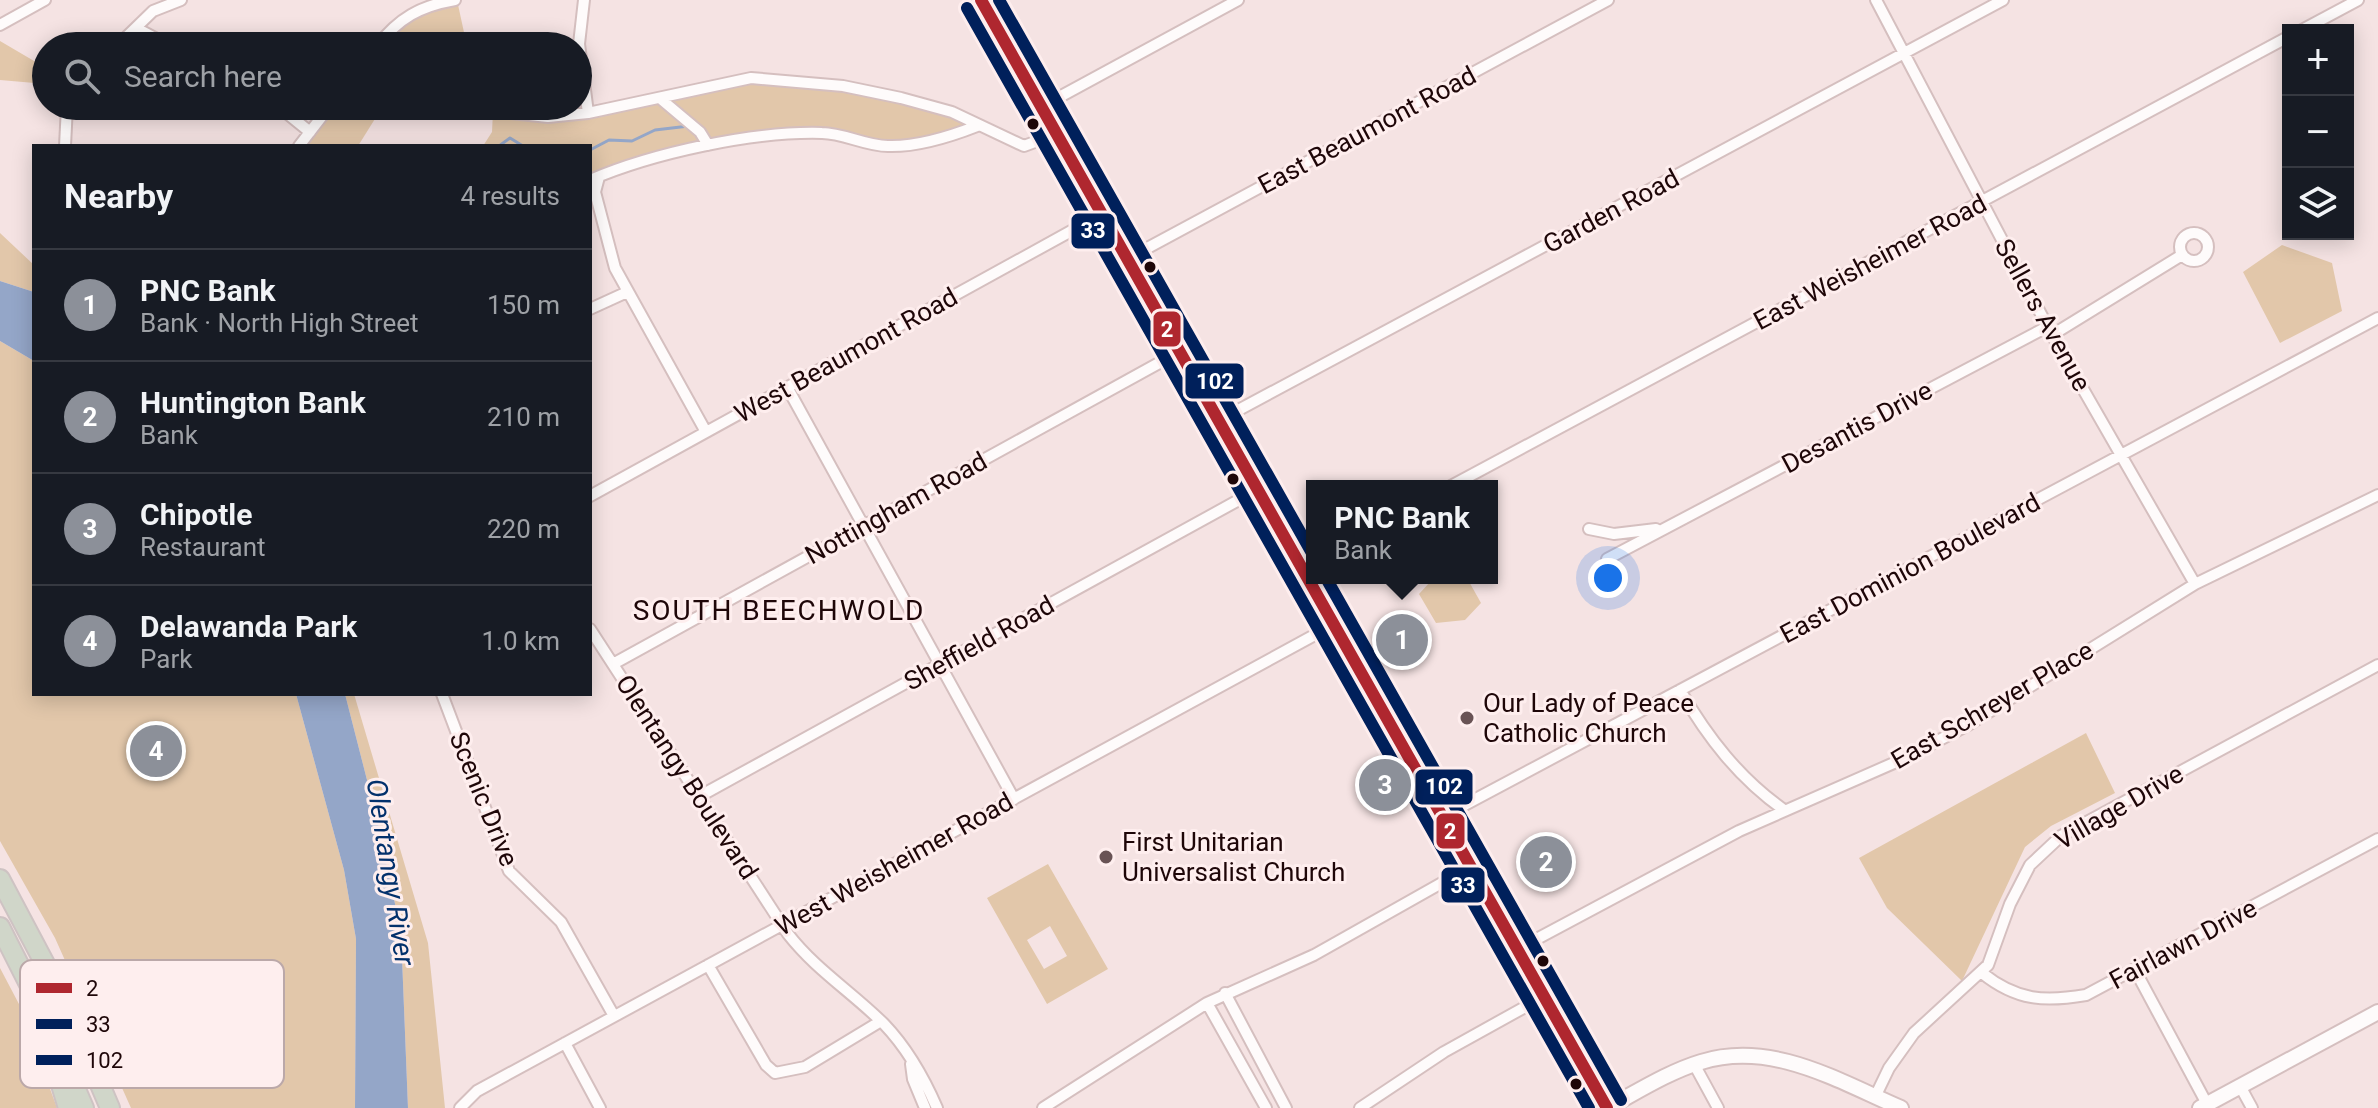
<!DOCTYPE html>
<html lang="en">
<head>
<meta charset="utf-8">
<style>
  body { margin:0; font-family:Roboto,sans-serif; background:#242831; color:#f1f3f6 }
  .controls { position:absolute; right:24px; top:24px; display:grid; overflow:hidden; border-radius:0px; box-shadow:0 4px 20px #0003 }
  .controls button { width:72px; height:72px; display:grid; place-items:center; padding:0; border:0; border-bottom:2px solid #363941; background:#171b24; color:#f1f3f6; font:40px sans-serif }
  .you { position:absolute; left:1608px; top:578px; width:28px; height:28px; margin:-20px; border:6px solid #fff; border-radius:50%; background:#1a73e8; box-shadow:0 0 0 12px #1a73e833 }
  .badge { display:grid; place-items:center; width:52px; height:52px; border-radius:50%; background:#8c9099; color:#fff; font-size:26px; font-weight:700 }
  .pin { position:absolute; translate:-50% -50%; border:4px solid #fff; box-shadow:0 2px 8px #0006 }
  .popup { position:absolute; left:1306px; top:480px; width:192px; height:104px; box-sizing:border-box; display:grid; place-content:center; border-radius:0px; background:#171b24; filter:drop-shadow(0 2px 6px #0005); font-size:26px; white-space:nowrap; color:#9ea1a6 }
  .popup b { font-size:30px; color:#f1f3f6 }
  .popup::after { content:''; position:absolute; left:50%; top:100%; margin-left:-16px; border:16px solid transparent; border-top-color:#171b24 }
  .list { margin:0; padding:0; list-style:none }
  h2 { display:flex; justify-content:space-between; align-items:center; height:104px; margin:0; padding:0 32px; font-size:34px }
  h2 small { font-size:26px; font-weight:400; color:#9ea1a6 }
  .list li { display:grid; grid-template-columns:52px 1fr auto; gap:24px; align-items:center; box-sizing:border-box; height:112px; padding:0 32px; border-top:2px solid #363941 }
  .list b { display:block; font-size:30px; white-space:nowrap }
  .list p { margin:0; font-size:26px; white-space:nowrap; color:#9ea1a6 }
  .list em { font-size:26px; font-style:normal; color:#9ea1a6 }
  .icon { flex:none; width:44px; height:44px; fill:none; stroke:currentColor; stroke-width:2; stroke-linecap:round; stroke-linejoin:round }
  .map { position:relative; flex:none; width:2378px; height:1108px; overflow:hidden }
  .search { position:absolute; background:#171b24; box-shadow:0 4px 20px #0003; left:32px; top:32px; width:560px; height:88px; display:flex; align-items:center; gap:20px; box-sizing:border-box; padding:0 28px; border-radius:44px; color:#9ea1a6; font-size:30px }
  .panel { position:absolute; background:#171b24; box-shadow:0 4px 20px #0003; left:32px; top:144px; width:560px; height:552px; border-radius:0px }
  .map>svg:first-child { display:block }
</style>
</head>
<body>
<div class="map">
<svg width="2378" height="1108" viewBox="0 0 2378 1108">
  <rect width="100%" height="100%" fill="#f5e3e3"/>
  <path fill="#e2c7aa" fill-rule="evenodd" d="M457,0L465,37L412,46H377L396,22Z
    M0,41L46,68V84L0,80Z
    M751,78L901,98L977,126L887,146L826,133L732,142L590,180V146H483L492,132L493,111L548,117Z
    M330,106H383L358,146H299Z
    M0,233L34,265V292L0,281Z
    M2282,245L2332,263L2342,311L2280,343L2243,272Z
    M0,341L34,361V694H296L344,870L356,939L355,1108H131L55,938L0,841Z
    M1440,578H1467L1481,603L1465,620L1436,623L1419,594L1431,581Z
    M345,694H354L428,943L445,1108H408L401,932L377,819Z
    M2086,733L2115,793L2051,826L2025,847L1962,981L1887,908L1859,858Z
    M1048,864L1108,969L1047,1004L987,898ZM1050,926L1067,956L1044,969L1027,940Z
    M0,968L20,1006L57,1108H0Z"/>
  <path fill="#94a6c8" d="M0,281L34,292V361L0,341Z
    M296,694H345L377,819L401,932L408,1108H355L356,939L344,870Z"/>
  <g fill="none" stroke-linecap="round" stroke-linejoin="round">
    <path stroke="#94a6c8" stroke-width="3" d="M499,146L510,138L523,146
      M590,150L609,140L632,141L655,130L689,126"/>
    <g stroke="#d5bfbf" stroke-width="14">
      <path id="minor" d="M584,0L579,44L588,113
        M1876,0L2052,335L2195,584
        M0,25L45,0
        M136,28L170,46
        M2302,30L2358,0
        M117,46L153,11L181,0
        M377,46C399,18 420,6 455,0
        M662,100L700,132L708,145
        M278,106L310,132
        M445,106L548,117L588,113L751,78L843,86L901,98L952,112L1024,146L1056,134
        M1041,107L1238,0
        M65,146L67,106
        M299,146L330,106
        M599,177L595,192L615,268L706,432
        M590,180C653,153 753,131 822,133C844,133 865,146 888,146C918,147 949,137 977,126
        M2180 247a14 14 0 1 1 28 0a14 14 0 1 1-28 0Z
        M1127,259L1608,0
        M590,309L625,293
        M2052,335L2182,255
        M787,387L1014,799
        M1218,421L2003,0
        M1451,486L2288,37
        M590,496L1102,214
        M1589,529L1614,534L1656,529
        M1607,559L2047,327
        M590,629L788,934C816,970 852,992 884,1024C907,1048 924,1078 937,1108
        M613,664L1179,352
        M1680,690C1708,738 1739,778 1784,810
        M442,694L509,871L561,922L614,1016
        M700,796L1257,490
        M1442,817L2378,318
        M1516,950L1739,831L1903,759L1968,725L2195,584L2378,495
        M708,965L766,1065L775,1073L805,1067L881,1021
        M2135,970L2207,1104
        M1982,973C2017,1001 2045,1002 2086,995L2378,839
        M1225,993L1286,1108
        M1207,1003L1266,1108
        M565,1043L600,1108
        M911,1064L913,1079L925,1108
        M1694,1064L1718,1108
        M2240,1086L2252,1108
        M1875,1097L1889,1068L1914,1033L1988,965L2010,904L2030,865L2061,836L2378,665
        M460,1108L477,1091L1333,625
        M1043,1108L1207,1003L1314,955L1470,867
        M1360,1108L1444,1052L1543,997"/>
    </g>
    <g stroke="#d5bfbf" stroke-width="18">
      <path id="secondary" d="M1607,1108C1637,1092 1668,1072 1701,1062C1772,1040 1838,1081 1901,1108
        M2200,1108L2378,1012"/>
    </g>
    <g stroke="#cec3c3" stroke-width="20">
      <path id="primary" d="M981,0L1607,1108"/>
    </g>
    <g stroke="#cec3c3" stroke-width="22">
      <path id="motorway" d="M0,879L63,998L110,1108
        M0,927L41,1008L84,1108
        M55,1065L68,1108"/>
    </g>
    <use href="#minor" stroke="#fefbfb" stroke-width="10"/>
    <use href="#secondary" stroke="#fefbfb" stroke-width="14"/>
    <use href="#primary" stroke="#e2e6dd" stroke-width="16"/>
    <use href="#motorway" stroke="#d0d6c9" stroke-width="18"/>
    <g stroke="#feeeee" stroke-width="18">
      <path id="bus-1" d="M981,0L1607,1108"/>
    </g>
    <g stroke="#feeeee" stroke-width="18">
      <path id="bus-2" d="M967,8L1589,1108"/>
    </g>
    <g stroke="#feeeee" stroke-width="18">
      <path id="bus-3" d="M999,0L1312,553
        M1326,578L1621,1100"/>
    </g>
    <use href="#bus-1" stroke="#af272f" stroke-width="12"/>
    <use href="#bus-2" stroke="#00205b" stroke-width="12"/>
    <use href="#bus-3" stroke="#00205b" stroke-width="12"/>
  </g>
  <g fill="#1e0608" stroke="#feeeee" stroke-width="3">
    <circle cx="1033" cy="124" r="7"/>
    <circle cx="1150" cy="267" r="7"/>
    <circle cx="1233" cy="479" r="7"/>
    <circle cx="1543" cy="961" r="7"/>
    <circle cx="1576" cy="1084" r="7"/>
  </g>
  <g fill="#695355" stroke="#feeeee" stroke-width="3">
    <circle cx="1467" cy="718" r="8"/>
    <circle cx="1106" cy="857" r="8"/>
  </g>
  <g text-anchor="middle" stroke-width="6" stroke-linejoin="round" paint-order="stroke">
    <g font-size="26" fill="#1e0608" stroke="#feeeee">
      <text transform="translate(1367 130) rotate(-28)" y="9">East Beaumont Road</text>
      <text transform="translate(1611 211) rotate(-28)" y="9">Garden Road</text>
      <text transform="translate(1870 262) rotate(-28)" y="9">East Weisheimer Road</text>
      <text transform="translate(2043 315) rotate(61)" y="9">Sellers Avenue</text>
      <text transform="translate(846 355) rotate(-29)" y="9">West Beaumont Road</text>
      <text transform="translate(1857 427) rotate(-28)" y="9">Desantis Drive</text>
      <text transform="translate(896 508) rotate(-29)" y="9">Nottingham Road</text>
      <text transform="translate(1910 568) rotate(-28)" y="9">East Dominion Boulevard</text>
      <text transform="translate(979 643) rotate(-29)" y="9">Sheffield Road</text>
      <text transform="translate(1992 705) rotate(-30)" y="9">East Schreyer Place</text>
      <text transform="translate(687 777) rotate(57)" y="9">Olentangy Boulevard</text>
      <text transform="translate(484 799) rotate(68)" y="9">Scenic Drive</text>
      <text transform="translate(2119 807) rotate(-30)" y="9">Village Drive</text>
      <text transform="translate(894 864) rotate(-29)" y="9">West Weisheimer Road</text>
      <text transform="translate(2183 944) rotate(-28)" y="9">Fairlawn Drive</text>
    </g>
    <g font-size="26" fill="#1e0608" stroke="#feeeee" text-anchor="start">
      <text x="1483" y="712">Our Lady of Peace<tspan x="1483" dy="30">Catholic Church</tspan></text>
      <text x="1122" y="851">First Unitarian<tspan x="1122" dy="30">Universalist Church</tspan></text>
    </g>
    <g font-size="28" letter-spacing="2" fill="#1e0608" stroke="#feeeee">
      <text x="779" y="620">SOUTH BEECHWOLD</text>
    </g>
    <g font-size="28" font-style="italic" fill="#03316c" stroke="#feeeee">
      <text transform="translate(391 872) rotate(81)" y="10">Olentangy River</text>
    </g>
  </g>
  <rect x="20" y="960" width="264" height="128" rx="12" fill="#feeeee" stroke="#bba8a9" stroke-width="2"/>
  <rect x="36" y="983" width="36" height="10" fill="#af272f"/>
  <rect x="36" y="1019" width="36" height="10" fill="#00205b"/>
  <rect x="36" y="1055" width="36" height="10" fill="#00205b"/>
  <g font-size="22" fill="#1e0608">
    <text x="86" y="996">2</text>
    <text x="86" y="1032">33</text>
    <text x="86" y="1068">102</text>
  </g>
  <g stroke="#feeeee" stroke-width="3">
    <rect x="1070" y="212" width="46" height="38" rx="8" fill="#00205b"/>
    <rect x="1152" y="310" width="30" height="38" rx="8" fill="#af272f"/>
    <rect x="1184" y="362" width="61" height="38" rx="8" fill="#00205b"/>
    <rect x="1414" y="768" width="60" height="38" rx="8" fill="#00205b"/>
    <rect x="1435" y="812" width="31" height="38" rx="8" fill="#af272f"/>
    <rect x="1440" y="866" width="46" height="38" rx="8" fill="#00205b"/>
  </g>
  <g font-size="22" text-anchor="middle" font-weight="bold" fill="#fff">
    <text x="1093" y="238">33</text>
    <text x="1167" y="337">2</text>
    <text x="1215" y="389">102</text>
    <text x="1444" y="794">102</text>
    <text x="1450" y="839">2</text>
    <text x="1463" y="893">33</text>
  </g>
</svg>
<div class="controls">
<button>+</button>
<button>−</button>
<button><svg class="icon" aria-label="layers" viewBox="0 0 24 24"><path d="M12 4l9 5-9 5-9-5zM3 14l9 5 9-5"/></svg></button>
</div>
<div class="you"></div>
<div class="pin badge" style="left:1402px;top:640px">1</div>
<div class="popup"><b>PNC Bank</b>Bank</div>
<div class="pin badge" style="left:1546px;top:862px">2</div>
<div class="pin badge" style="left:1385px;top:785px">3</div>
<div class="pin badge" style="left:156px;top:751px">4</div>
<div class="search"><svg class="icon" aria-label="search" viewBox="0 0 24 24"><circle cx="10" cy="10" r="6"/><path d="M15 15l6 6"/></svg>Search here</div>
<section class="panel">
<h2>Nearby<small>4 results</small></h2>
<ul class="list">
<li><span class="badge">1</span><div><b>PNC Bank</b><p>Bank · North High Street</p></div><em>150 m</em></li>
<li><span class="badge">2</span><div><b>Huntington Bank</b><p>Bank</p></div><em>210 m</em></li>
<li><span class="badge">3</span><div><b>Chipotle</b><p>Restaurant</p></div><em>220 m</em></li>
<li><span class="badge">4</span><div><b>Delawanda Park</b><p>Park</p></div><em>1.0 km</em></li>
</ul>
</section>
</div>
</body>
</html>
